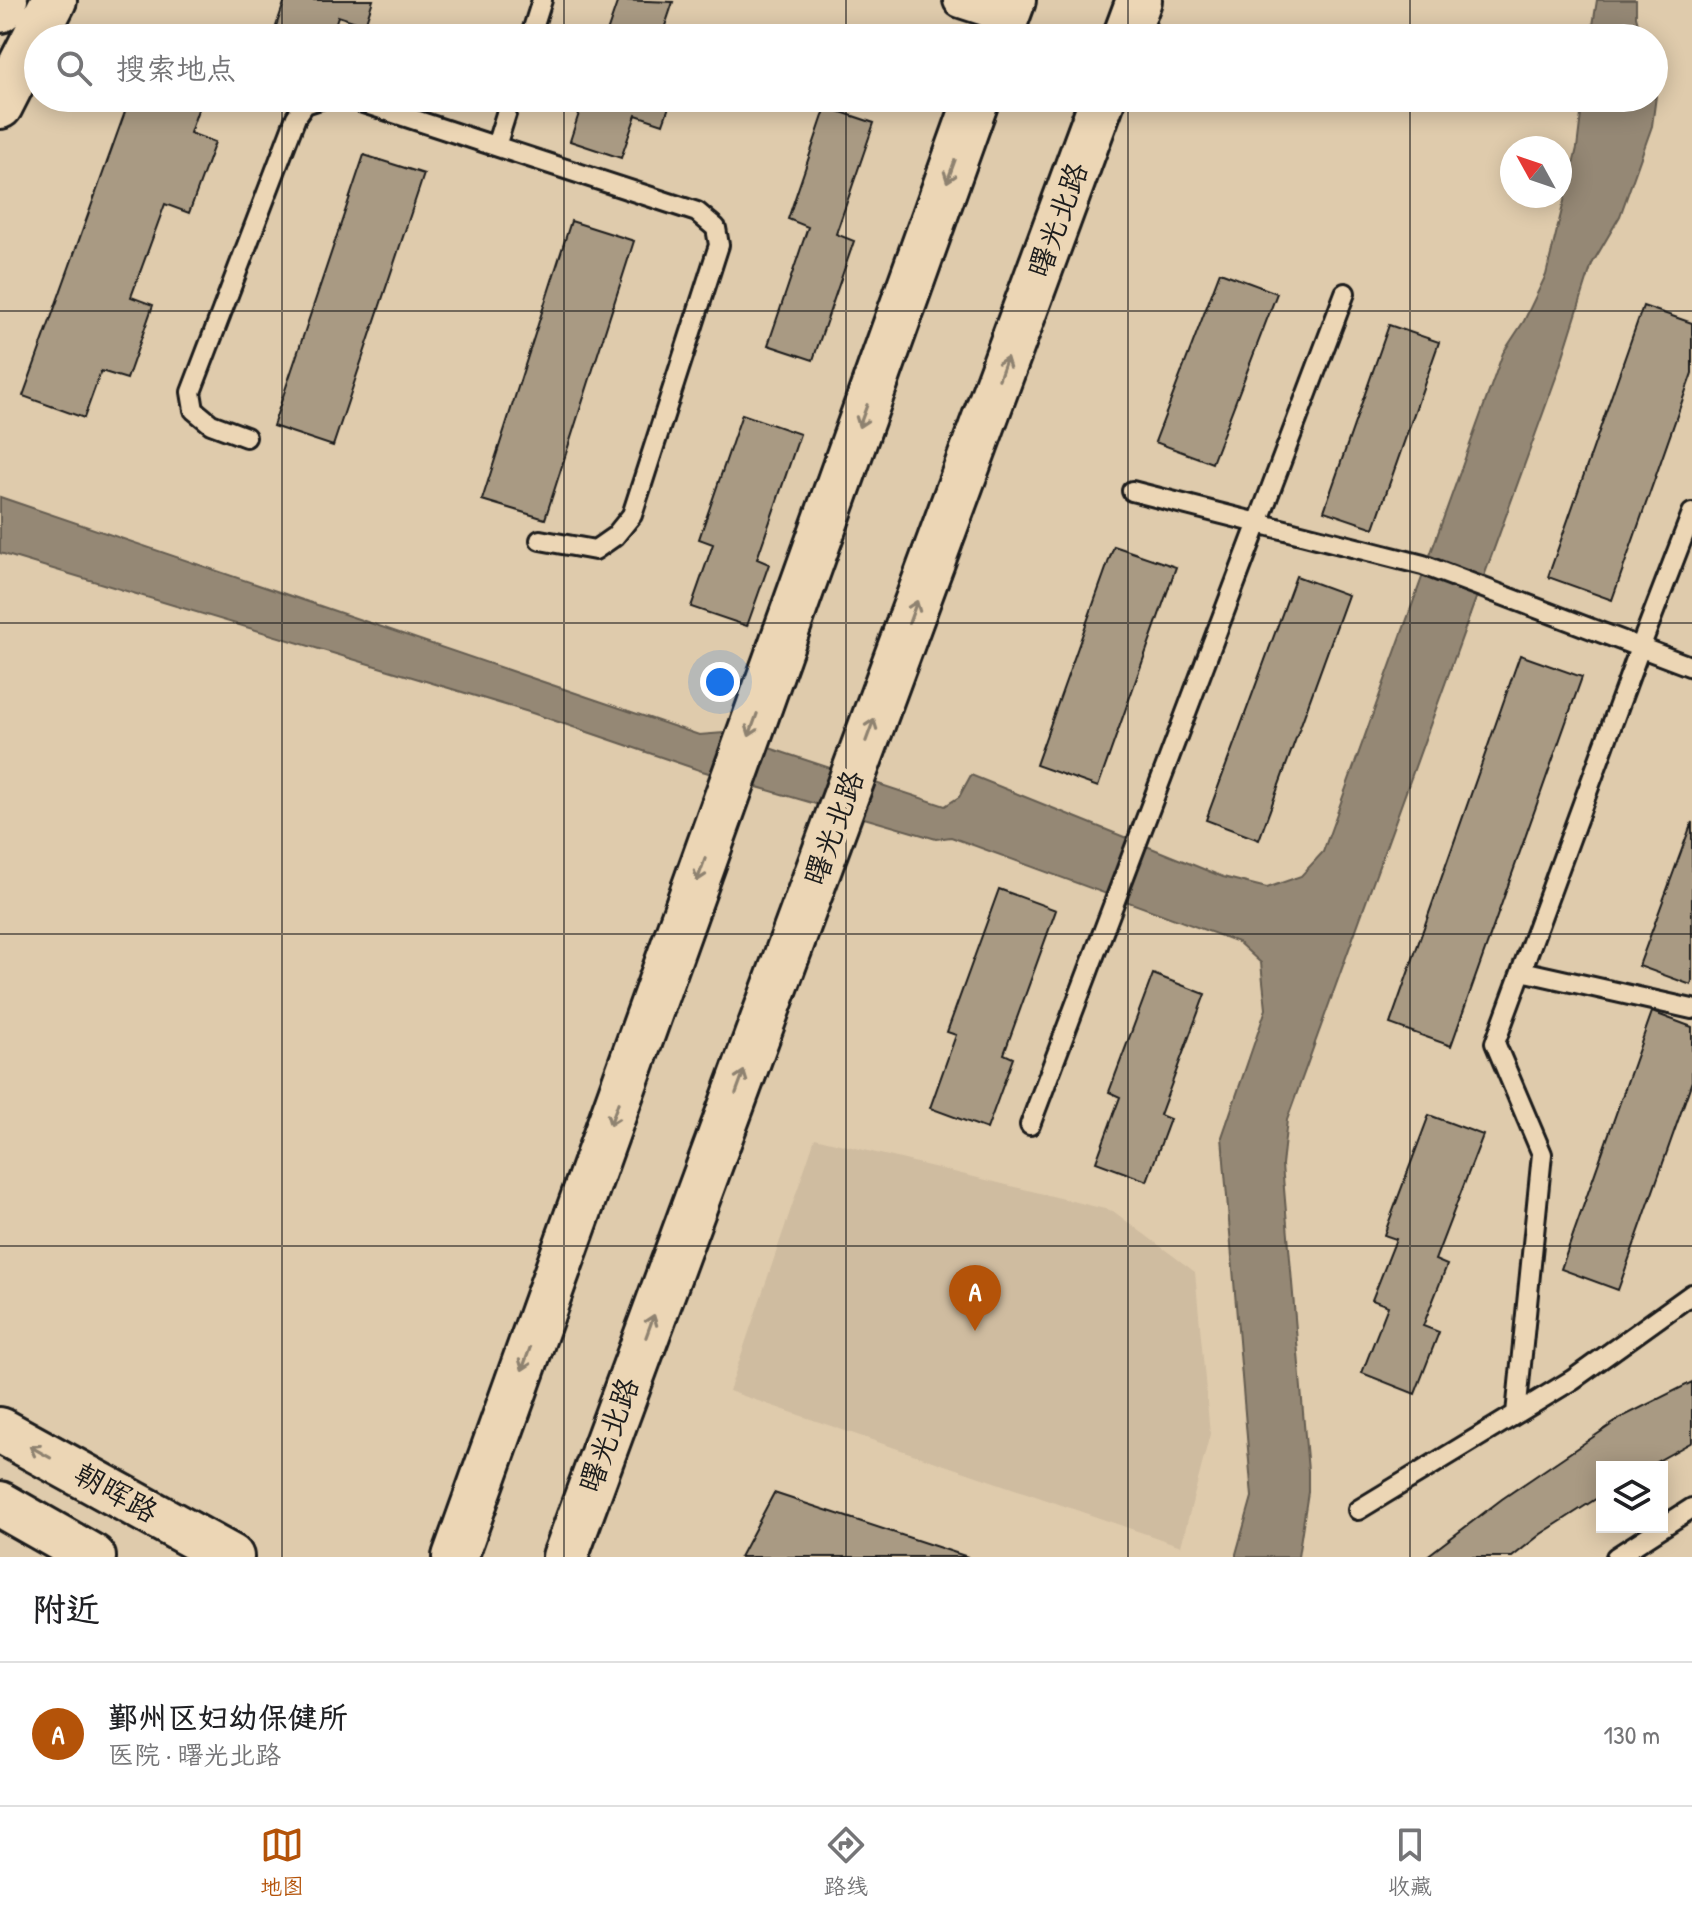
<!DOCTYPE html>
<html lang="zh">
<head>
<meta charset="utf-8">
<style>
  body { margin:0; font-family:"Patrick Hand","LXGW WenKai TC",sans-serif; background:#f2f2f2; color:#202124 }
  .controls { position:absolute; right:24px; bottom:24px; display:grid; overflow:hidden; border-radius:0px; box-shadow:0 4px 20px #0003 }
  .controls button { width:72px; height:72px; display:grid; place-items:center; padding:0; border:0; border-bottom:2px solid #e0e0e0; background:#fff; color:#202124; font:40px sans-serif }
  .compass { position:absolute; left:1500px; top:136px; width:72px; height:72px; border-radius:50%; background:#fff; box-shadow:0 4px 20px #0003; rotate:310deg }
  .you { position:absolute; left:720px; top:682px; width:28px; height:28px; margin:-20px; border:6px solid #fff; border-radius:50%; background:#1a73e8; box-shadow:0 0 0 12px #1a73e833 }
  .badge { display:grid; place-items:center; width:52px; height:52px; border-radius:50%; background:#b45309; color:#fff; font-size:26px; font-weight:700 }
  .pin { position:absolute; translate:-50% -66px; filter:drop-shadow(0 2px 4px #0008) }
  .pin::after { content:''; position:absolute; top:42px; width:28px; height:24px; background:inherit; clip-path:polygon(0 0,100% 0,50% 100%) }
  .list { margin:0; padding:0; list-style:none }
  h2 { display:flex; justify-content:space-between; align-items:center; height:104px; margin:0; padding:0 32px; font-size:34px }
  h2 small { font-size:26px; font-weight:400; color:#757577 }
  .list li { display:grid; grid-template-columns:52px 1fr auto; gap:24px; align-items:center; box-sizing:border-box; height:144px; padding:0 32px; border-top:2px solid #e0e0e0 }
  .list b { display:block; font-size:30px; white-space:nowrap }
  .list p { margin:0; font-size:26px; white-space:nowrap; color:#757577 }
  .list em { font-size:26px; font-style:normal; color:#757577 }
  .icon { flex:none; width:44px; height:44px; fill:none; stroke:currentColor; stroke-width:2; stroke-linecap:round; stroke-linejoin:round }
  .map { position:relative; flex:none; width:1692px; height:1557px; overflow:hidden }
  .search { position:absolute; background:#fff; box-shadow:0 4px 20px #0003; left:24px; right:24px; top:24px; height:88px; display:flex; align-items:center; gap:20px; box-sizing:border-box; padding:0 28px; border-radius:44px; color:#757577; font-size:30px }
  .sheet { height:248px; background:#fff }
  nav { display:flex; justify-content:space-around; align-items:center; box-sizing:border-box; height:112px; border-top:2px solid #e0e0e0; background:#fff; font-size:22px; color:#757577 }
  nav a { display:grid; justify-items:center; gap:4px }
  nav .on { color:#b45309 }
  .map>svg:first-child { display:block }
</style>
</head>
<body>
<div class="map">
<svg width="1692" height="1557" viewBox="0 0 1692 1557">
  <rect width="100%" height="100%" fill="#dfcbac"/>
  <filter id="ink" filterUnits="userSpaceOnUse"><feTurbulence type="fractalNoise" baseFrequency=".0125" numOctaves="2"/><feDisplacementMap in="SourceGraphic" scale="16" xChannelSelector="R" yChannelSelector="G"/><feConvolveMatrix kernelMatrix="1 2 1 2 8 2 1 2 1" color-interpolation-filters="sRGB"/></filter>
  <g filter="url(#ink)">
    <path fill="#cfbca0" d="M815,1138L1113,1211L1195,1272L1210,1434L1181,1546L729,1391Z"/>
    <path fill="#958874" stroke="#655d51" stroke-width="2" d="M1597,0H1636V16L1642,38H1591Z
      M1654,89L1656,96L1652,126L1620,216L1592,264L1558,372L1287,1120L1282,1165L1308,1471V1492L1298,1557H1236V1554L1252,1497L1222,1137L1266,1009L1261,963L1238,942L951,837L936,839L702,771L532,713L0,553V497L699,735L724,733L945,806L959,797L971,775L1223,877L1267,888L1301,876L1323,852L1503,353L1524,321L1546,275L1577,148L1583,98H1654Z"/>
    <path fill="#a99a83" stroke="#1c1c1c" stroke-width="2" d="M285,0H373L365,25L338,16L331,38H272Z
      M618,0L673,2L661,38H605Z
      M130,98H202L190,133L215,142L189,213L165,204L131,297L153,305L127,379L101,371L84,418L23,396Z
      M584,98H672L663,124L636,115L621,158L570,141Z
      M826,107L874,123L836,234L854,241L813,360L768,345L808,227L788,219Z
      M364,155L424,174L333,446L273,426Z
      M571,221L634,241L545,519L482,500Z
      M1220,272L1277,293L1212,463L1155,442Z
      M1643,306L1692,323V373L1612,600L1548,577Z
      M1389,325L1439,342L1374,528L1324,511Z
      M742,414L800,434L757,559L769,564L747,626L691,607L713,544L699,539Z
      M1114,546L1176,567L1098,787L1036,765Z
      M1296,576L1348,595L1259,840L1206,820Z
      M1520,655L1582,677L1451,1046L1390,1024Z
      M1692,822V981L1691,985L1639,966Z
      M999,889L1056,910L1004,1054L1013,1058L987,1129L930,1108L956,1035L947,1032Z
      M1153,974L1205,994L1160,1115L1170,1119L1147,1181L1096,1162L1120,1097L1109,1092Z
      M1652,1012L1692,1027V1081L1618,1290L1561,1269Z
      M1429,1115L1483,1135L1435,1260L1447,1265L1423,1326L1439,1332L1415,1394L1362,1373L1388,1306L1372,1300L1396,1239L1384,1235Z
      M1692,1382V1442L1647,1467H1602V1495L1541,1534L1512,1557H1426L1502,1499L1624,1416Z
      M774,1493L968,1557H740Z"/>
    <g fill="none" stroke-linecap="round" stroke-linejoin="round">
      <g stroke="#1c1c1c" stroke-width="24">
        <path id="lane" d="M530,38L542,0
          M348,98L697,212L716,228L719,245L632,515L615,536L595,550L540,540
          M496,146L511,98
          M246,437L211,424L194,410L191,392L296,117L305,104L323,98
          M1132,491L1423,565L1692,667
          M1522,971L1692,1009
          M1030,1125L1345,293
          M1516,1414L1542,1154L1495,1043L1640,648L1692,513
          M1358,1510L1572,1380L1692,1294
          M1616,1557L1692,1508"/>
      </g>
      <g stroke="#1c1c1c" stroke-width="40">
        <path id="street" d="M961,0L1007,15"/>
      </g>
      <g stroke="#1c1c1c" stroke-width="50">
        <path id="secondary" d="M999,38L1013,0
          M1125,38L1139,0
          M0,1430L231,1557
          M0,1504L93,1557
          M455,1557L977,98
          M565,1557L1103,98"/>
      </g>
      <g stroke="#1c1c1c" stroke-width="50">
        <path id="primary" d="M0,10L5,0
          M0,106L54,0"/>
      </g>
      <use href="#lane" stroke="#ecd6b5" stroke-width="18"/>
      <use href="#street" stroke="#ecd6b5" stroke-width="34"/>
      <use href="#secondary" stroke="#ecd6b5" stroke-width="44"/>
      <use href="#primary" stroke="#ecd6b5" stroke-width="44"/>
    </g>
    <defs><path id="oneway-shaft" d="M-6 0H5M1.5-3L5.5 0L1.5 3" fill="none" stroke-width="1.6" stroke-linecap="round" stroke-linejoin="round" transform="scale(2)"/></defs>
    <g stroke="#8e8270">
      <use href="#oneway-shaft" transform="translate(951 171) rotate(110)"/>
      <use href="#oneway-shaft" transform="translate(1003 368) rotate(-70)"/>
      <use href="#oneway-shaft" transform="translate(863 416) rotate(110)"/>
      <use href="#oneway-shaft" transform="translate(913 612) rotate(-70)"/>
      <use href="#oneway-shaft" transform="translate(753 725) rotate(110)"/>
      <use href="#oneway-shaft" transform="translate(870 730) rotate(-70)"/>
      <use href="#oneway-shaft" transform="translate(701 870) rotate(110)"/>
      <use href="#oneway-shaft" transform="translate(740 1082) rotate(-70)"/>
      <use href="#oneway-shaft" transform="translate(614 1114) rotate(110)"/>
      <use href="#oneway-shaft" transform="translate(650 1326) rotate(-70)"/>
      <use href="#oneway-shaft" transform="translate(526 1359) rotate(110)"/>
      <use href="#oneway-shaft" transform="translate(40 1452) rotate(-151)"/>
    </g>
  </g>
  <path fill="none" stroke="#1c1c1c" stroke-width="2" stroke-opacity="0.55" d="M282,0V38M564,0V38M846,0V38M1128,0V38M1410,0V38M282,98V1557M564,98V1557M846,98V1557M1128,98V1557M1410,98V1557M0,311H1692M0,623H1692M0,934H1692M0,1246H1692"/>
  <g text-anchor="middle" stroke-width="8" stroke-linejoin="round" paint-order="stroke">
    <g font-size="30" fill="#1c1c1c" stroke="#ecd6b5">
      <text transform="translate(1058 220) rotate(-70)" y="10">曙光北路</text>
      <text transform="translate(834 828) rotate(-70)" y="10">曙光北路</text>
      <text transform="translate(609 1435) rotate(-70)" y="10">曙光北路</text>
      <text transform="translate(116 1493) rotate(29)" y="10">朝晖路</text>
    </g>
  </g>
</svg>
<div class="controls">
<button><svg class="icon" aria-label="layers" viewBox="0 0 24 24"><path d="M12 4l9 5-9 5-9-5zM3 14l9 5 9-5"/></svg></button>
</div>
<svg class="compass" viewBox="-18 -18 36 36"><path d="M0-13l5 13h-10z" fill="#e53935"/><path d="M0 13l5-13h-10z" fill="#757577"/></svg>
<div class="you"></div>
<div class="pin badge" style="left:975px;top:1331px">A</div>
<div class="search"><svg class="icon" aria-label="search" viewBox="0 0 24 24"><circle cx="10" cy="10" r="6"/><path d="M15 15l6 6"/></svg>搜索地点</div>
</div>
<section class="sheet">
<h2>附近<small></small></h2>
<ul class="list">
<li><span class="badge">A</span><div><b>鄞州区妇幼保健所</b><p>医院 · 曙光北路</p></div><em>130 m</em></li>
</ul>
</section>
<nav>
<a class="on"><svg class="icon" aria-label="map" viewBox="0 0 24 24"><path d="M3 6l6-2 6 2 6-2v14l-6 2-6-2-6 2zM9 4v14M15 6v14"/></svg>地图</a>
<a><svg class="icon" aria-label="directions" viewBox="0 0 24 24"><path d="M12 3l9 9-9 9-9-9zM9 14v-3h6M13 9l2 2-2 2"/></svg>路线</a>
<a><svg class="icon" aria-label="saved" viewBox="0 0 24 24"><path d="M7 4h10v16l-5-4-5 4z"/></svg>收藏</a>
</nav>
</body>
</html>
